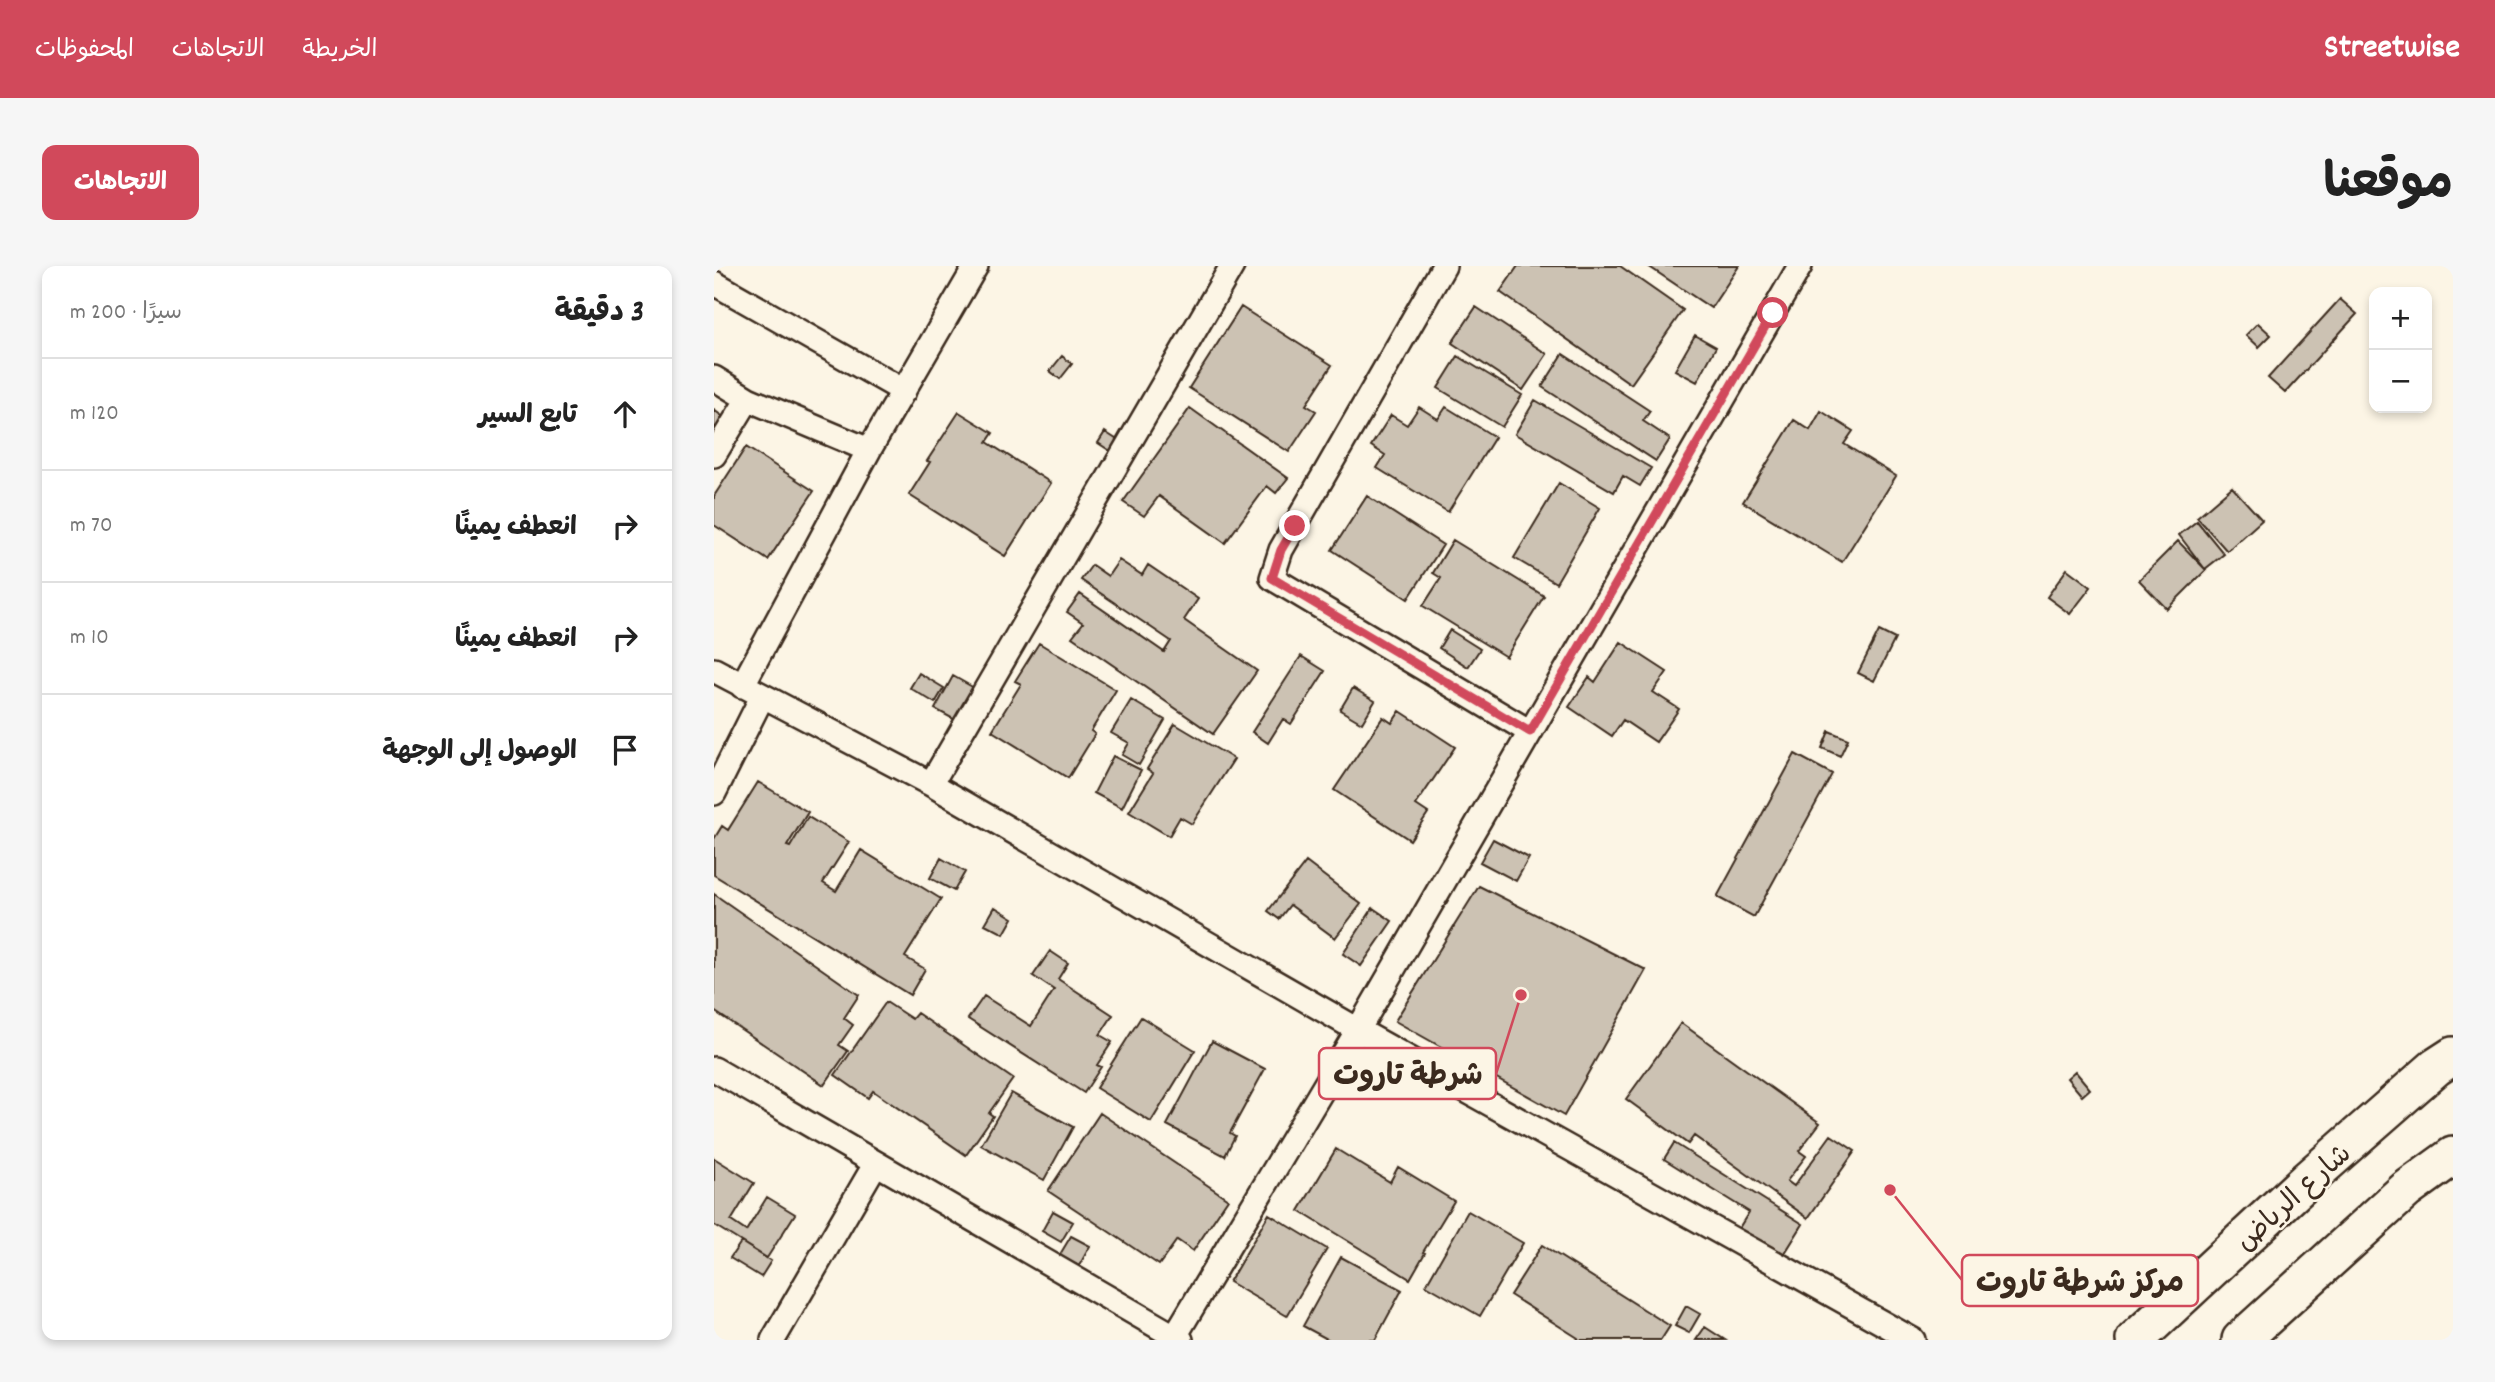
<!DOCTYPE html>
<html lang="ar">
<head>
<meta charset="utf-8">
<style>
  body { margin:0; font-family:Dekko,"Playpen Sans Arabic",sans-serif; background:#f6f6f6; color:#222; direction:rtl }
  .controls { position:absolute; right:21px; top:21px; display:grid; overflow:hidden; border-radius:14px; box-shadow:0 4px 10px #0003 }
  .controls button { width:63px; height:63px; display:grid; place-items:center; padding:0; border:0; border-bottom:2px solid #e0e0e0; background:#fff; color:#222; font:35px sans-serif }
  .stop { position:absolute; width:21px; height:21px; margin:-16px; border:5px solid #d1495b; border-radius:50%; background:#fff }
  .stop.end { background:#d1495b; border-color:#fff; box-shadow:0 2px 7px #0008 }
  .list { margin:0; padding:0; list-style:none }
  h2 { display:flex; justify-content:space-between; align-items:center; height:91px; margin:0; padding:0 28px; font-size:30px }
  h2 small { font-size:23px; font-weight:400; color:#767676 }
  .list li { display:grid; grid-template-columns:46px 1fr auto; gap:21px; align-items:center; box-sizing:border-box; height:112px; padding:0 28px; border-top:2px solid #e0e0e0 }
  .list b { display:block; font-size:26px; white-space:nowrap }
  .list em { font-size:23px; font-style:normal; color:#767676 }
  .icon { flex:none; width:38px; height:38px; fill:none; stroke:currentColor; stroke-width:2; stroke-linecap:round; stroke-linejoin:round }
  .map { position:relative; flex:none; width:1739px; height:1074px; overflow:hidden; direction:ltr; border-radius:14px }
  header { display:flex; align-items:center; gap:42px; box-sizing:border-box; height:98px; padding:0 35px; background:#d1495b; color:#fff }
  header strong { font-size:33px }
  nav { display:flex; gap:38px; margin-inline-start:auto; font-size:24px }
  .intro { display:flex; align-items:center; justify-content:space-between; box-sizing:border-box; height:168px; padding:0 42px }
  h1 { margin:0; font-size:49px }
  .button { padding:18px 32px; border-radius:14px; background:#d1495b; color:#fff; font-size:24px; font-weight:700 }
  main { display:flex; gap:42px; padding:0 42px }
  aside { flex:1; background:#fff; border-radius:14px; box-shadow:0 4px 10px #0003 }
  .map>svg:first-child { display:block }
</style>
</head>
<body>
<header>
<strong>Streetwise</strong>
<nav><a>الخريطة</a><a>الاتجاهات</a><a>المحفوظات</a></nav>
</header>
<div class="intro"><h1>موقعنا</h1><a class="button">الاتجاهات</a></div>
<main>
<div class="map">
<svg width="1739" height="1074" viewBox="0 0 1739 1074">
  <rect width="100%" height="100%" fill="#fcf5e5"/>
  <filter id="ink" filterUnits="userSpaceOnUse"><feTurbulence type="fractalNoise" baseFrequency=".0143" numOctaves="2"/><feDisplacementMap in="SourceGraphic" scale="14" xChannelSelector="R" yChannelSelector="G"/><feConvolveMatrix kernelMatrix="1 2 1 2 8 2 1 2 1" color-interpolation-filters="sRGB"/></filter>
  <g filter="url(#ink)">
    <path fill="#ccc2b3" stroke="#3b2a1e" stroke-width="2" d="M804,0H906L969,44L917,118L786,26Z
      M934,0H1025L997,42Z
      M1626,33L1643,48L1571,127L1554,112Z
      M527,41L618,99L592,139L602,145L575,186L475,122Z
      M762,41L833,88L809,124L738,77Z
      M1544,57L1557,69L1545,81L1532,69Z
      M981,69L1002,81L983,116L961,104Z
      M849,88L936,145L929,155L956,173L942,195L828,121Z
      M348,90L358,98L346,113L336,105Z
      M744,90L808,129L788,161L724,122Z
      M821,134L937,202L926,220L909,210L900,226L801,168Z
      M705,141L724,153L732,141L781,171L734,246L663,202L671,189L657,180L677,149L693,159Z
      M476,142L574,212L562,227L553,220L511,277L445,230L430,250L409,236Z
      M0,144L12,153L0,170Z
      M1107,145L1139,165L1130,178L1182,210L1128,296L1029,236L1080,154L1096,164Z
      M245,146L279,167L273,176L337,217L291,290L195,229L216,196L213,195Z
      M391,166L405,175L398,186L384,177Z
      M32,181L100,225L54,294L0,259V230Z
      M845,217L886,242L842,317L800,292Z
      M1518,221L1548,254L1513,285L1483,251Z
      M653,230L729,279L694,333L618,284Z
      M1483,255L1510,288L1491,303L1465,269Z
      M739,274L830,330L792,391L709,340L727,312L719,307Z
      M1464,275L1492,304L1453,343L1425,314Z
      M405,294L428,309L434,299L484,333L470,354L543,405L499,468L358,371L369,357L353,346L366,328L450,386L457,375L367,314L378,299L394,310Z
      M1353,303L1377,321L1356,348L1333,331Z
      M736,364L766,383L754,401L725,382Z
      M1165,365L1181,373L1160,415L1144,407Z
      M907,376L953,406L939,426L965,443L942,476L909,454L898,470L855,441L875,411L881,416Z
      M325,377L402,424L377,465L381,468L354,512L278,465L307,418L301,415Z
      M587,390L611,405L577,458L569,453L554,477L538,466Z
      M205,407L230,422L221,437L196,422Z
      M239,410L262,423L243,455L221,443Z
      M639,422L661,435L648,457L626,444Z
      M417,434L451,454L425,499L408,489L415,477L397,467Z
      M686,445L741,481L702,539L714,547L696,574L620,524L669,451L678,457Z
      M461,458L520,493L478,558L466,551L455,570L415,546L439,507L433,503Z
      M1115,465L1134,473L1126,490L1108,482Z
      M1081,488L1118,508L1040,651L1003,631Z
      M399,490L427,504L408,542L380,527Z
      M44,516L94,546L73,580L76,581L94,551L135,576L109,617L122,625L147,584L227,633L191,691L211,703L196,729L0,609V573L8,560L14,564Z
      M779,573L815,592L802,615L766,596Z
      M227,592L251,606L240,625L216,612Z
      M592,596L647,638L621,672L576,639L565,653L554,645Z
      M765,620L932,704L850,850L681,755Z
      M0,628L145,729L130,752L139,759L125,779L134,785L110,819L0,745Z
      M281,641L299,652L290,668L271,658Z
      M659,642L678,655L647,700L629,688Z
      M336,685L354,697L344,713L399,749L386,769L398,776L383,799L387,801L370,827L254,753L270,730L317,760L340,724L319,710Z
      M172,736L198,753L203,747L299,813L275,847L279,850L252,889L159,825L154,832L121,809Z
      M427,751L481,784L437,856L382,822Z
      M967,757L1106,857L1085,885L1092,890L1073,915L1080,920L1117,869L1141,885L1094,952L980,870L974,878L912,833Z
      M498,775L551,803L516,867L521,870L511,890L453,859Z
      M1361,805L1376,823L1368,830L1353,812Z
      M297,827L359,861L330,914L267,879Z
      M386,847L514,933L479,985L463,974L445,999L334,925Z
      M960,877L1089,958L1069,990L1025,962L1035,946L950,893Z
      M622,883L676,916L684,901L740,935L709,986L711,987L696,1013L585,945Z
      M0,892L40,917L17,955L32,965L53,931L81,948L53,992L0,959Z
      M339,945L359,956L347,976L328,965Z
      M754,945L809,977L766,1050L712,1019Z
      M555,948L613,983L573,1050L515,1016Z
      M357,970L376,980L365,1000L345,990Z
      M27,976L57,995L47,1011L16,992Z
      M828,979L956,1060L947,1074H863L864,1072L796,1029Z
      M627,991L688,1024L661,1074H615L589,1060Z
      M972,1040L986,1048L975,1067L961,1060Z
      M991,1061L1011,1074H982Z"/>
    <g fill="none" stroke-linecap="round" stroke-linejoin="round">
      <g stroke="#3b2a1e" stroke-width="28">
        <path id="street" d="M730,0L567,284L558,312L816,466
          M0,17L190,125
          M0,112L34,133L155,184
          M0,189L34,133
          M0,404L217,518L644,764L1199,1074
          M28,420L155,184L262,0
          M217,518L518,0
          M0,527L48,431
          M0,803L467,1074
          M461,1070L644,764L1086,0
          M59,1074L162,897"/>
      </g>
      <g stroke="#3b2a1e" stroke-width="42">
        <path id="primary" d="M1421,1074L1593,914L1722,801L1739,790
          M1527,1074L1692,924L1739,890"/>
      </g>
      <use href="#street" stroke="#fcf5e5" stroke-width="23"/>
      <use href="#primary" stroke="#fcf5e5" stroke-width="37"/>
    </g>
  </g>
  <g fill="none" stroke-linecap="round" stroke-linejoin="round" filter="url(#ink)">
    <path stroke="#d1495b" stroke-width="9" d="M581,260L567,284L558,312L816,466L1059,47"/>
  </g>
  <g text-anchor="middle" stroke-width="5" stroke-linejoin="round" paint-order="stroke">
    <g font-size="28" fill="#3b2a1e" stroke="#fcf5e5">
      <text transform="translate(1578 930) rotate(-42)" y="10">شارع الرياض</text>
    </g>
  </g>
  <path fill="none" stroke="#d1495b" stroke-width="2.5" d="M807 729L782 808M1176 924L1248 1014"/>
  <g fill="#d1495b" stroke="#fcf5e5" stroke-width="2.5">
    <circle cx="807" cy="729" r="7"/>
    <circle cx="1176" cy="924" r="7"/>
  </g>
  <g fill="#fcf5e5" stroke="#d1495b" stroke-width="2.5">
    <rect x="605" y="782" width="177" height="51" rx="7"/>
    <rect x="1248" y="989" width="236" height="51" rx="7"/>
  </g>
  <g font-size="30" text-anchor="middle" font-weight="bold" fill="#3b2a1e">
    <text x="694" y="818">شرطة تاروت</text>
    <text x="1366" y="1025">مركز شرطة تاروت</text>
  </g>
</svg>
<div class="controls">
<button>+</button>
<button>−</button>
</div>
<div class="stop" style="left:1059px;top:47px"></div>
<div class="stop end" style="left:581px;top:260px"></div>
</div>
<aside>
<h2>3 دقيقة<small>سيرًا · 200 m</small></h2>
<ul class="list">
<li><svg class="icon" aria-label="ahead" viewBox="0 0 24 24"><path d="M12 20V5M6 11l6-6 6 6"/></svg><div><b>تابع السير</b></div><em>120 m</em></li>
<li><svg class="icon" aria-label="right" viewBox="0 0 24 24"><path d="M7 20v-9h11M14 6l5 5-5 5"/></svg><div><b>انعطف يمينًا</b></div><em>70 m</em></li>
<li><svg class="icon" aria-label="right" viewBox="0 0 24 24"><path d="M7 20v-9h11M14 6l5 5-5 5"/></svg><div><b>انعطف يمينًا</b></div><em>10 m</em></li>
<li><svg class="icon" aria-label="arrive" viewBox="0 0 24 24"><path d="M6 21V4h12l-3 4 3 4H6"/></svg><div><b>الوصول إلى الوجهة</b></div></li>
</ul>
</aside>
</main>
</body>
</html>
